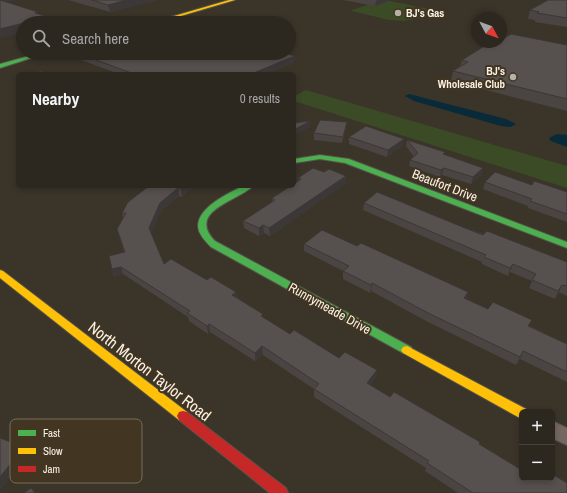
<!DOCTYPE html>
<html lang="en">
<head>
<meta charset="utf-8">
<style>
  body { margin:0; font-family:"Archivo Narrow",sans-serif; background:#342f28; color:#f1f3f6 }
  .controls { position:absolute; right:12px; bottom:12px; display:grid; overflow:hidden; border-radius:6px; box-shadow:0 2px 6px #0003 }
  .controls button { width:36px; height:36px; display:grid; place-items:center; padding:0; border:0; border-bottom:1px solid #48443d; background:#2c271f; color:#f1f3f6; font:20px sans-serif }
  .compass { position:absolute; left:471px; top:12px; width:36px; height:36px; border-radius:50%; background:#2c271f; box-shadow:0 2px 6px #0003; rotate:131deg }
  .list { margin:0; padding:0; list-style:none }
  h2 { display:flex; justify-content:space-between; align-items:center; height:52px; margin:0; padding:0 16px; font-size:17px }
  h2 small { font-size:13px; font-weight:400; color:#a6a5a4 }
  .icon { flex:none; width:22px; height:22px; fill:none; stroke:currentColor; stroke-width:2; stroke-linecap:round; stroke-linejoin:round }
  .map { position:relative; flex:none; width:567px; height:493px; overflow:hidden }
  .search { position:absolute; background:#2c271f; box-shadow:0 2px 6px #0003; left:16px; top:16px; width:280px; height:44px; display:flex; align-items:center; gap:10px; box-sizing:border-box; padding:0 14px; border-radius:22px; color:#a6a5a4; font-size:15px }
  .panel { position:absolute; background:#2c271f; box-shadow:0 2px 6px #0003; left:16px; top:72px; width:280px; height:116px; border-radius:6px }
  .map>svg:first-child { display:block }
</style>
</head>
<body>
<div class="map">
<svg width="567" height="493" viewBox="0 0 567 493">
  <rect width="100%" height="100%" fill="#3a3429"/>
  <path fill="#3b4b26" d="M381,0C388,0 437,10 441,13L404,21L389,20L352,11V10Z
    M306,90L567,166V188L294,101V96Z"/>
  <path fill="#082a39" d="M409,94L506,119L516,124L511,127L501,126L414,101L405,96Z
    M557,134L567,135V147L551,141L549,138Z"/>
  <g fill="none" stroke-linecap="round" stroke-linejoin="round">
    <g stroke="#575249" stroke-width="2">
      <path id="street" d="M552,421L567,428V445L552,438Z"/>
    </g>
    <g stroke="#575249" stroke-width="2">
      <path id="fast" d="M40,53H47L0,68V64Z
        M320,155L349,159L567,242V248L345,163L320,159L294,163V159Z
        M243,186H253C238,201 186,211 215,241L411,347L413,350L411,353L407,354L403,353L211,247C206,242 198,234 198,226C198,207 229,193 243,186Z"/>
    </g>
    <g stroke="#575249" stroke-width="2">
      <path id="slow" d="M229,0H235L157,23H150Z
        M0,270L3,271L187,412L189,416L187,420L183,421L179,420L0,278Z
        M407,346L526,409L528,412H522V418L518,417L403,353L401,350L403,347Z"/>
    </g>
    <g stroke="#575249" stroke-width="2">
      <path id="jam" d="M183,411L187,412L286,488L288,493H270L179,420L177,416L179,412Z"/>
    </g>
    <use href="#street" fill="#756761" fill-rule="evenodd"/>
    <use href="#fast" fill="#4caf50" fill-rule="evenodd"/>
    <use href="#slow" fill="#ffc107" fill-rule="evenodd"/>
    <use href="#jam" fill="#c62828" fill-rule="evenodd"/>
  </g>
  <path fill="#4a4543" d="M68,0H157L110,12Z
    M343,0H391L375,6Z
    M567,0V27L535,22V20L528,19L530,10Z
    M567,45V111L451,81L453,71L460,66L462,60Z
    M80,54L295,56L294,62L267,74H119L81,60Z
    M347,122L346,128L342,143L314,140V133Z
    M349,137L403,145L387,157L349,144Z
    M407,140L445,155L482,175L471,184L442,175L440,177L409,166L410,160L414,157L406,146Z
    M324,172L346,176V183L270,236L264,233L259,236L244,228L243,221L272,202V198L298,181V178Z
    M485,182L532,185L567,192V222L528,208V206L483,189Z
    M149,186H194L182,197L179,196L161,211L151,233L164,264L236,292L237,297L264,318L290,334L339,358L377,370L376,378L370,385L390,397L480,442L479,444L520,469L567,493H458L425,471L426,468L314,397V389L263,355L255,361L210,332L208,334L189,321L188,317L123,274L114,277L109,256L124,252L117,229L123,218L122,213Z
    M364,203L465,228L567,262V296L559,292L555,299L529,288L532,281L510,272L508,276L482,264V262L363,210Z
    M304,244L357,246L468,292L466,300L488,309L530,326L567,344V382L520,359L516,365L428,322L371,291L370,293L343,279V271L304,251Z"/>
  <path fill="#3c3837" d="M1,0H18L2,3Z
    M127,0H157L110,12L108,5Z
    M378,0H391L375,6L376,1Z
    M38,12L40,19L48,17L50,23H24L35,13Z
    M23,23V33L0,38V29Z
    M295,56L294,62L267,74H251Z
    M310,121V127L294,136V130Z
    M404,139L403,145L387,157L388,150Z
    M444,168L442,175L440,177L441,170Z
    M483,168L482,175L471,184L473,177Z
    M346,176V183L270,236L269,228Z
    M185,186H194L182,197L181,189Z
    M178,188L179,196L161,211L151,235L149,228L160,203Z
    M263,225L264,233L259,236V228Z
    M513,264L510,272L508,276L510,268Z
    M121,267L123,274L114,277L112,269Z
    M372,283L371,291L370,293L371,285Z
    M562,285L559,292L555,299L558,291Z
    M236,292L237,300L232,295Z
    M468,292L466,300L464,298Z
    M209,324L210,332L208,334L207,326Z
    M262,346L263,355L255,361V353Z
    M523,351L520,359L516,365Z
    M377,370L376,378L365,391L367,383Z
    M24,447L29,455L0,491V477Z"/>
  <path fill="#56504e" stroke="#3c3837" d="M0,0L38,12L35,13L48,17L0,29Z
    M92,0H127L108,5Z
    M548,0H567V18L537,13L539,12L530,10Z
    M511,34L567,45V99L453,71L468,62L462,60L491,42H501V40Z
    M82,53H284L295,56L251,74H134L80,54Z
    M41,71L47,74H32Z
    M320,120L347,122L343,137L314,133Z
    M310,121L294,130V123Z
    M366,126L404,139L388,150L349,137Z
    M407,140L445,152L443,154L483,168L473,177L444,168L441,170L410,160L418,153Z
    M313,168L324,172L329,169L346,176L269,228L263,225L259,228L243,221L275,200L272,198L291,186H294V184L301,179L298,178Z
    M495,172L532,185L534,181L567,192V214L530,201L532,199L485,182Z
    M149,186H185L181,189L178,188L160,203L149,228L164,264L171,259L207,280L211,277L236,292L232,295L263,314L261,316L290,334L294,330L339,358L345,352L377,370L367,383L390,397L394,392L480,442L479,444L520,469L522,466V478H552V474L567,483V493H473L427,463L429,461L314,389L319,384L262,346L255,353L209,324L207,326L187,313L190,311L121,267L112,269L109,256L125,252L117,229L126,213H122L128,202Z
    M377,192L465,228L483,235L487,231L567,262V286L562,285L558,291L532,280L536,274L513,264L510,268L484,257L486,255L364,203Z
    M322,230L357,246L361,243L468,292L464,298L488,309L493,302L532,320L528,326L567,344V372L523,351L520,357L430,314L372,283L371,285L343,271L349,266L304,244Z
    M0,438L24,447L0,477Z
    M31,488L35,493H24Z"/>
  <g fill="#b7b0a4" stroke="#423521" stroke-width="1.5">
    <circle cx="398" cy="13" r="4"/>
    <circle cx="513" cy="77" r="4"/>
  </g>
  <g text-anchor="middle" stroke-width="4" stroke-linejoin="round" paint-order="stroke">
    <g font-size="11" font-weight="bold" fill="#faf2e6" stroke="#423521" text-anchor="start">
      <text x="406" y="17">BJ's Gas</text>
      <text x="505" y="75" text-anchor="end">BJ's<tspan x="505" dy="13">Wholesale Club</tspan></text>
    </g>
    <g font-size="13" fill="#faf2e6" stroke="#423521">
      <text transform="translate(445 185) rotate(21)" y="5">Beaufort Drive</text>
      <text transform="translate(330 308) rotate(29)" y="5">Runnymeade Drive</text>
    </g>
    <g font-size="16" fill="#faf2e6" stroke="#423521">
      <text transform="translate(150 371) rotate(38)" y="6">North Morton Taylor Road</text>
    </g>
  </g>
  <rect x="10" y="419" width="132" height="64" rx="6" fill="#423521" stroke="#796e5c" stroke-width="1"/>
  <rect x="18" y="430" width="18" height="6" fill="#4caf50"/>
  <rect x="18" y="448" width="18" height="6" fill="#ffc107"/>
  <rect x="18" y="466" width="18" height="6" fill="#c62828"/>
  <g font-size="11" fill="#faf2e6">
    <text x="43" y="437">Fast</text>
    <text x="43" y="455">Slow</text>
    <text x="43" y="473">Jam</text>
  </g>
</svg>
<div class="controls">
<button>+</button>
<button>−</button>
</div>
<svg class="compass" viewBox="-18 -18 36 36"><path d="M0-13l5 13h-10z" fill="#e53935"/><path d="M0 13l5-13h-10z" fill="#a6a5a4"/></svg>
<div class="search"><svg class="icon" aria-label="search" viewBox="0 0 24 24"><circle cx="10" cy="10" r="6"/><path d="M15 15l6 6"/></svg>Search here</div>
<section class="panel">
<h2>Nearby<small>0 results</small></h2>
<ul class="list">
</ul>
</section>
</div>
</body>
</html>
